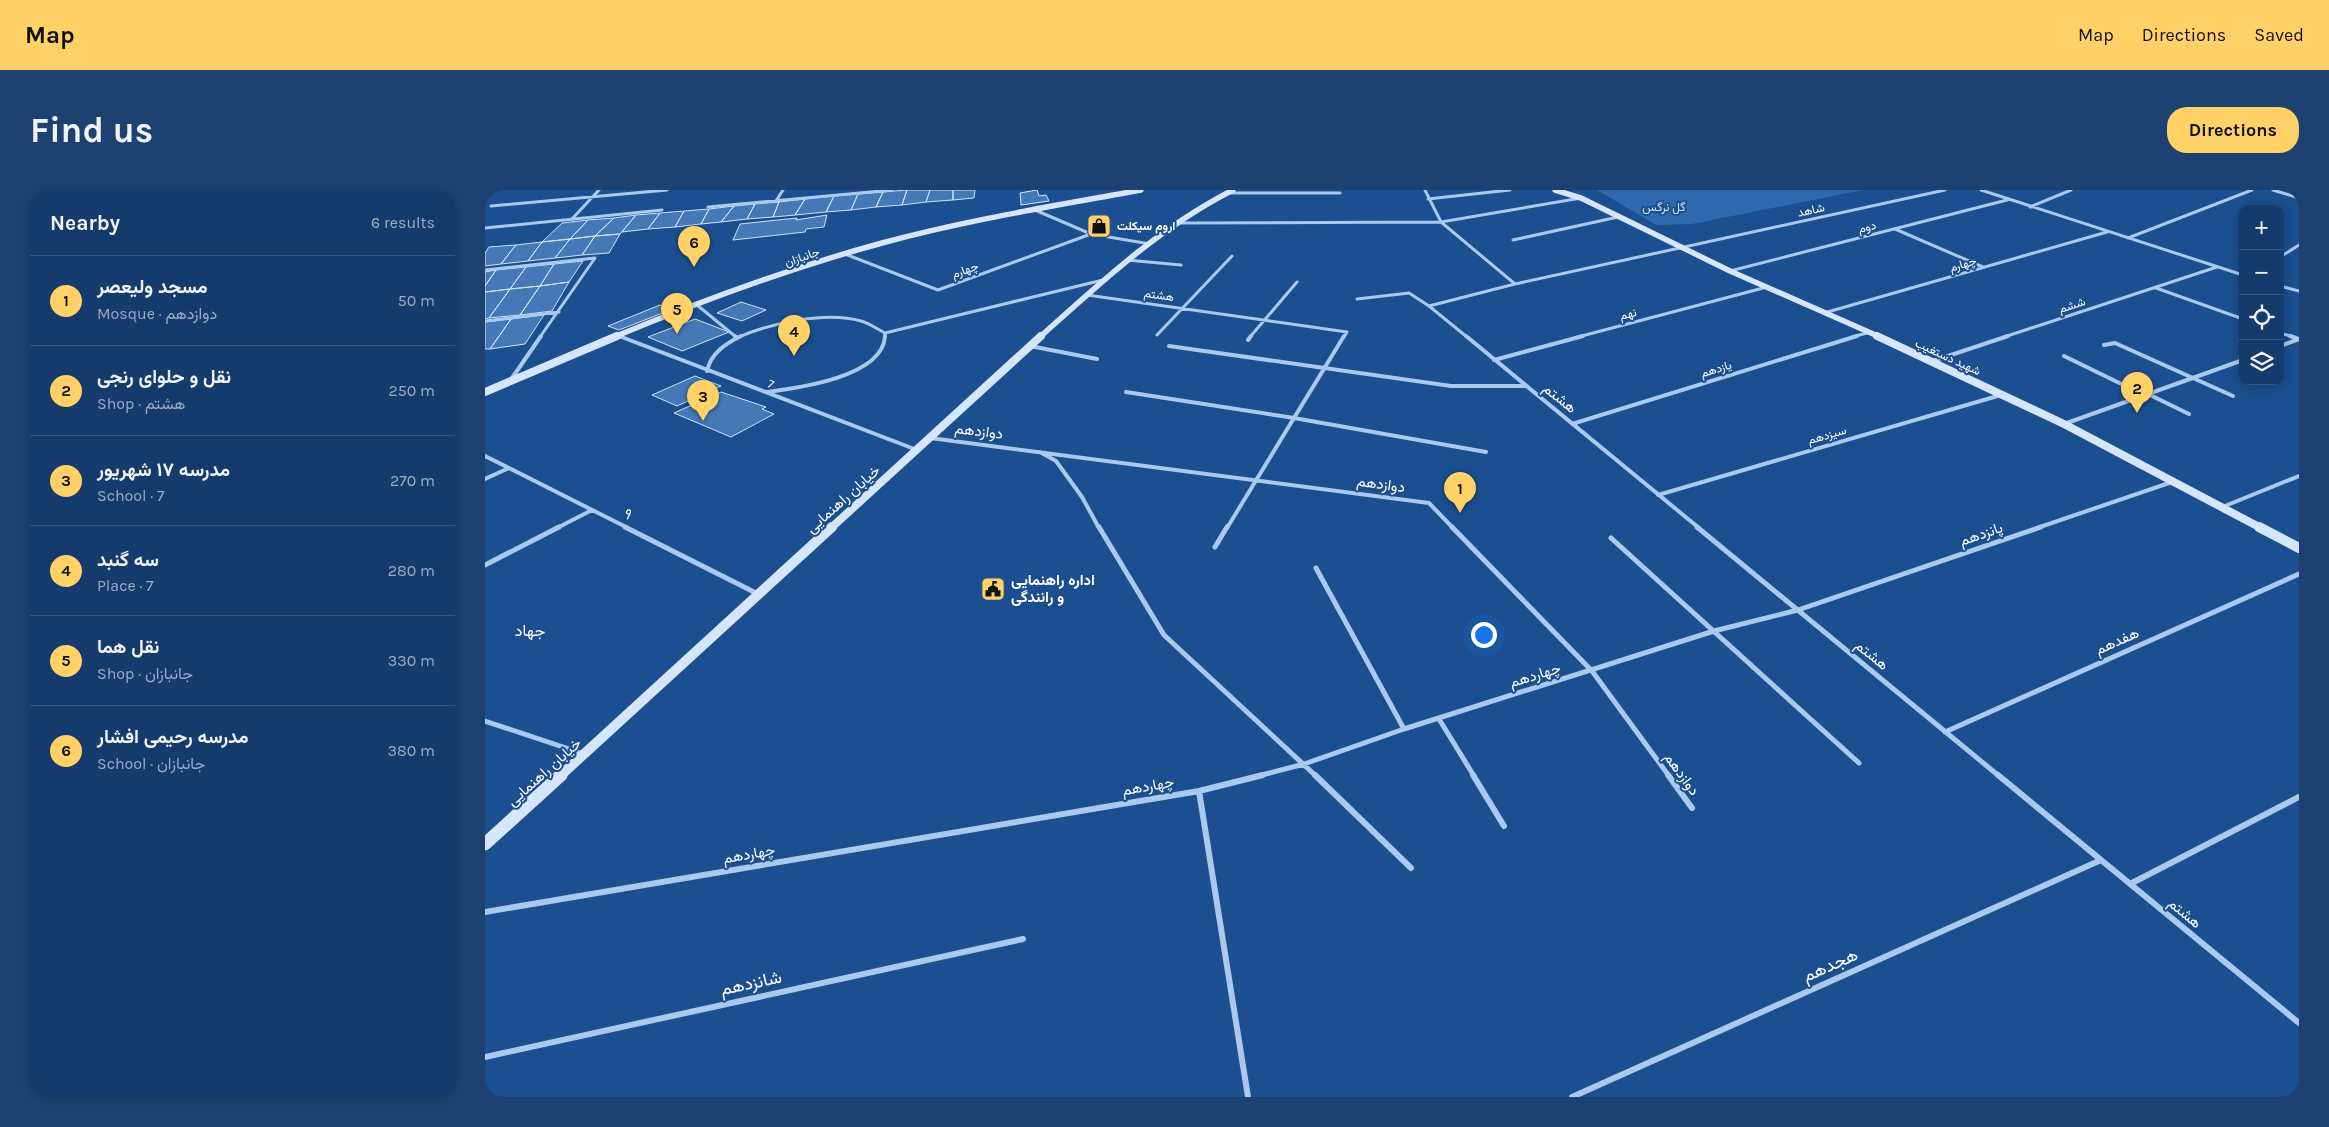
<!DOCTYPE html>
<html lang="en">
<head>
<meta charset="utf-8">
<style>
  body { margin:0; font-family:Karla,Vazirmatn,sans-serif; background:#1d4271; color:#f1f3f6 }
  .controls { position:absolute; right:15px; top:15px; display:grid; overflow:hidden; border-radius:10px; box-shadow:0 2px 12px #0003 }
  .controls button { width:45px; height:45px; display:grid; place-items:center; padding:0; border:0; border-bottom:1px solid #33557e; background:#143b6b; color:#f1f3f6; font:25px sans-serif }
  .you { position:absolute; left:998px; top:444px; width:18px; height:18px; margin:-12px; border:4px solid #fff; border-radius:50%; background:#1a73e8; box-shadow:0 0 0 8px #1a73e833 }
  .badge { display:grid; place-items:center; width:32px; height:32px; border-radius:50%; background:#ffd166; color:#111; font-size:16px; font-weight:700 }
  .pin { position:absolute; translate:-50% -41px; filter:drop-shadow(0 1px 2px #0008) }
  .pin::after { content:''; position:absolute; top:26px; width:18px; height:15px; background:inherit; clip-path:polygon(0 0,100% 0,50% 100%) }
  .list { margin:0; padding:0; list-style:none }
  h2 { display:flex; justify-content:space-between; align-items:center; height:65px; margin:0; padding:0 20px; font-size:21px }
  h2 small { font-size:16px; font-weight:400; color:#9dadc1 }
  .list li { display:grid; grid-template-columns:32px 1fr auto; gap:15px; align-items:center; box-sizing:border-box; height:90px; padding:0 20px; border-top:1px solid #33557e }
  .list b { display:block; font-size:19px; white-space:nowrap }
  .list p { margin:0; font-size:16px; white-space:nowrap; color:#9dadc1 }
  .list em { font-size:16px; font-style:normal; color:#9dadc1 }
  .icon { flex:none; width:28px; height:28px; fill:none; stroke:currentColor; stroke-width:2; stroke-linecap:round; stroke-linejoin:round }
  .map { position:relative; flex:none; width:1814px; height:907px; overflow:hidden; border-radius:20px }
  header { display:flex; align-items:center; gap:30px; box-sizing:border-box; height:70px; padding:0 25px; background:#ffd166; color:#111 }
  header strong { font-size:24px }
  nav { display:flex; gap:28px; margin-inline-start:auto; font-size:18px }
  .intro { display:flex; align-items:center; justify-content:space-between; box-sizing:border-box; height:120px; padding:0 30px }
  h1 { margin:0; font-size:35px }
  .button { padding:12px 22px; border-radius:20px; background:#ffd166; color:#111; font-size:18px; font-weight:700 }
  main { display:flex; gap:30px; padding:0 30px }
  aside { flex:1; background:#143b6b; border-radius:20px; box-shadow:0 2px 12px #0003 }
  .map>svg:first-child { display:block }
</style>
</head>
<body>
<header>
<strong>Map</strong>
<nav><a>Map</a><a>Directions</a><a>Saved</a></nav>
</header>
<div class="intro"><h1>Find us</h1><a class="button">Directions</a></div>
<main>
<aside>
<h2>Nearby<small>6 results</small></h2>
<ul class="list">
<li><span class="badge">1</span><div><b>مسجد ولیعصر</b><p>Mosque · دوازدهم</p></div><em>50 m</em></li>
<li><span class="badge">2</span><div><b>نقل و حلوای رنجی</b><p>Shop · هشتم</p></div><em>250 m</em></li>
<li><span class="badge">3</span><div><b>مدرسه ۱۷ شهریور</b><p>School · 7</p></div><em>270 m</em></li>
<li><span class="badge">4</span><div><b>سه گنبد</b><p>Place · 7</p></div><em>280 m</em></li>
<li><span class="badge">5</span><div><b>نقل هما</b><p>Shop · جانبازان</p></div><em>330 m</em></li>
<li><span class="badge">6</span><div><b>مدرسه رحیمی افشار</b><p>School · جانبازان</p></div><em>380 m</em></li>
</ul>
</aside>
<div class="map">
<svg width="1814" height="907" viewBox="0 0 1814 907">
  <rect width="100%" height="100%" fill="#1b4f8f"/>
  <path fill="#2e69ad" d="M1112,0H1378L1207,34L1171,35Z"/>
  <path fill="#4478b7" stroke="#cfe3fa" d="M422,0H445L441,12L417,15Z
    M422,0L417,15L391,17L398,2Z
    M445,0H468V10L441,12Z
    M468,0H490L489,8L468,10Z
    M552,0L554,6L561,5L564,11L536,15L535,3Z
    M398,2L391,17L366,20L373,4Z
    M373,4L366,20L341,22L349,6Z
    M349,6L341,22L310,25L320,9Z
    M320,9L310,25L288,27L294,12Z
    M294,12L288,27L262,29L270,14Z
    M270,14L262,29L236,32L249,16Z
    M249,16L236,32L216,34L224,19Z
    M224,19L216,34L190,37L199,21Z
    M199,21L190,37L163,39L175,23Z
    M175,23L163,39L137,42L151,25Z
    M151,25L135,44L110,46L129,28Z
    M342,25L339,37L321,39L320,42L248,50L255,34L312,28L311,30Z
    M129,28L110,46L85,49L103,30Z
    M103,30L85,49L57,52L77,33Z
    M135,44L124,63L97,65L110,46Z
    M110,46L97,65L70,68L85,49Z
    M85,49L70,68L43,71L57,52Z
    M57,52L43,71L16,74L31,55Z
    M31,55L16,74L0,76V63L4,57Z
    M98,71L84,92L55,96L69,74Z
    M69,74L55,96L25,99L41,77Z
    M41,77L25,99L0,102V96L11,80Z
    M11,80L0,96V82Z
    M84,92L67,121L35,125L55,96Z
    M55,96L35,125L4,128L25,99Z
    M25,99L4,128L0,129V102Z
    M256,112L281,120L257,131L232,123Z
    M175,115L188,119L134,140L123,136Z
    M59,125L40,154L5,159L26,129Z
    M26,129L5,159H0V132Z
    M210,129L244,142L197,161L163,147Z
    M210,186L236,196L192,216L167,205Z
    M236,202L281,217L277,219L289,224L246,247L189,223Z"/>
  <g fill="none" stroke-linecap="round" stroke-linejoin="round">
    <path stroke="#a9c9ee" stroke-width="3" d="M940,0L956,32L1030,94
      M1496,0L1758,85
      M1788,0L1814,8
      M743,3H855
      M943,9L1025,0
      M291,11L298,0
      M6,16L182,0
      M223,17L407,0
      M1545,17L1586,0
      M550,20L606,44L665,54
      M87,29L114,0
      M695,33L956,32L1096,8
      M0,38L177,20
      M1410,39L1498,77
      M1643,48L1767,0
      M1028,50L1133,27
      M360,64L453,100L606,44
      M1795,67L1814,55
      M642,70L696,75
      M0,80L110,68L55,147
      M1245,81L1522,10
      M1795,96L1814,101
      M1671,98L1758,129
      M602,105L862,142L859,147
      M872,109L924,103L944,116L982,147
      M212,115L251,147
      M944,116L1030,94L1460,0
      M1339,123L1622,42
      M0,131L74,122
      M400,143L618,90
      M1795,143L1809,147
      M672,145L747,66
      M133,146L137,147
      M254,147C286,133 341,121 376,131C384,133 392,139 400,143
      M400,147V143
      M765,147L812,92
      M1093,147L1282,97
      M1367,147L1382,143
      M1519,147L1732,77"/>
    <path stroke="#a9c9ee" stroke-width="4" d="M134,146L432,260
      M250,146L252,148
      M981,146L1214,338
      M1805,146L1814,149
      M763,150L766,146
      M1619,155L1630,153L1748,206
      M545,156L612,169
      M684,156L966,196H1040
      M1795,156L1814,149
      M1579,166L1661,206
      M1009,170L1098,146
      M1448,171L1523,146
      M222,181C226,163 240,154 256,146
      M25,191L56,146
      M282,202C313,198 398,187 400,146
      M641,202L809,228L1001,262
      M1665,205L1704,224
      M1087,234L1372,146
      M1579,234L1758,170
      M445,248L944,313L968,338
      M555,262L571,271L597,307L614,338
      M0,266L143,338
      M0,289L24,278
      M1173,305L1516,205
      M1735,318L1814,286
      M72,338L107,320
      M742,338L859,146
      M1552,338L1687,292"/>
    <path stroke="#a9c9ee" stroke-width="5" d="M140,337L273,404
      M614,337L679,445L831,586
      M967,337L1107,481L1184,586
      M1212,337L1514,586
      M1126,348L1374,573
      M730,357L742,337
      M0,375L74,337
      M831,378L919,539
      M954,529L989,586
      M0,531L99,564
      M1460,542L1814,384
      M773,586L819,574L919,539L1229,441L1313,420L1556,337"/>
    <path stroke="#a9c9ee" stroke-width="6" d="M830,585L926,678
      M988,585L1019,636
      M1183,585L1207,618
      M1513,585L1814,833
      M714,601L763,907
      M1645,694L1814,607
      M0,722L714,601L778,585
      M0,867L538,749
      M1087,907L1616,670"/>
    <path stroke="#d6e6fa" stroke-width="5.5" d="M1070,0L1096,8L1245,81L1395,147
      M129,147C216,111 305,78 397,53C482,30 569,16 656,0
      M555,147C615,93 675,37 748,0"/>
    <path stroke="#d6e6fa" stroke-width="8" d="M1392,146L1579,234L1776,338
      M0,202L132,146
      M346,338L556,146"/>
    <path stroke="#d6e6fa" stroke-width="10" d="M1774,337L1814,358
      M75,586L347,337"/>
    <path stroke="#d6e6fa" stroke-width="13" d="M0,654L76,585"/>
  </g>
  <defs>
    <g id="shop-square" transform="scale(1.25)"><rect x="-9" y="-9" width="18" height="18" rx="4" fill="#ffd166" stroke="#1b4f8f"/><path d="M-5-2.5h2.3a2.7 3.5 0 0 1 5.4 0H5L5.5 6h-11ZM-1.5-2.5h3a1.5 2.3 0 0 0-3 0Z" fill="#111"/></g>
    <g id="civic-square" transform="scale(1.25)"><rect x="-9" y="-9" width="18" height="18" rx="4" fill="#ffd166" stroke="#1b4f8f"/><path d="M-.6-6.5H3V-4.5H.6V-3L4-1V1h2V6H-6V1h2V-1L-.6-3ZM-1.2 2.5V6h2.4V2.5Z" fill="#111"/></g>
  </defs>
  <g fill-rule="evenodd">
    <use href="#shop-square" x="614" y="36"/>
    <use href="#civic-square" x="508" y="399"/>
  </g>
  <g text-anchor="middle" stroke-width="4" stroke-linejoin="round" paint-order="stroke">
    <g font-size="12" fill="#cfe3fa" stroke="#1b4f8f">
      <text x="1179" y="21">گل نرگس</text>
    </g>
    <g font-size="12" fill="#fff" stroke="#1b4f8f">
      <text transform="translate(1326 20) rotate(-12)" y="4">شاهد</text>
      <text transform="translate(1382 37) rotate(-14)" y="4">دوم</text>
      <text transform="translate(317 67) rotate(-19)" y="4">جانبازان</text>
      <text transform="translate(1478 74) rotate(-16)" y="4">چهارم</text>
      <text transform="translate(480 80) rotate(-20)" y="4">چهارم</text>
      <text transform="translate(674 105) rotate(8)" y="4">هشتم</text>
      <text transform="translate(1587 115) rotate(-18)" y="4">ششم</text>
      <text transform="translate(1143 124) rotate(-15)" y="4">نهم</text>
      <text transform="translate(1463 167) rotate(25)" y="4">شهید دستغیب</text>
      <text transform="translate(1231 179) rotate(-17)" y="4">یازدهم</text>
      <text transform="translate(286 194) rotate(20)" y="4">7</text>
      <text transform="translate(1342 245) rotate(-16)" y="4">سیزدهم</text>
    </g>
    <g font-size="12" font-weight="bold" fill="#fff" stroke="#1b4f8f" text-anchor="start">
      <text x="632" y="40">اروم سیکلت</text>
    </g>
    <g font-size="15" fill="#fff" stroke="#1b4f8f">
      <text transform="translate(1075 208) rotate(39)" y="5">هشتم</text>
      <text transform="translate(494 241) rotate(7)" y="5">دوازدهم</text>
      <text transform="translate(896 294) rotate(8)" y="5">دوازدهم</text>
      <text transform="translate(358 309) rotate(-42)" y="5">خیابان راهنمایی</text>
      <text transform="translate(143 324) rotate(27)" y="5">۹</text>
      <text transform="translate(1496 344) rotate(-19)" y="5">پانزدهم</text>
      <text transform="translate(1632 451) rotate(-24)" y="5">هفدهم</text>
      <text transform="translate(1387 465) rotate(39)" y="5">هشتم</text>
      <text transform="translate(1050 485) rotate(-17)" y="5">چهاردهم</text>
      <text transform="translate(59 582) rotate(-42)" y="5">خیابان راهنمایی</text>
      <text transform="translate(1197 584) rotate(54)" y="5">دوازدهم</text>
      <text transform="translate(663 596) rotate(-10)" y="5">چهاردهم</text>
      <text transform="translate(264 664) rotate(-10)" y="5">چهاردهم</text>
      <text transform="translate(1700 723) rotate(40)" y="5">هشتم</text>
    </g>
    <g font-size="15" font-weight="bold" fill="#fff" stroke="#1b4f8f" text-anchor="start">
      <text x="526" y="395">اداره راهنمایی<tspan x="526" dy="17">و رانندگی</tspan></text>
    </g>
    <g font-size="16" fill="#fff" stroke="#1b4f8f">
      <text x="45" y="446">جهاد</text>
    </g>
    <g font-size="18" fill="#fff" stroke="#1b4f8f">
      <text transform="translate(1345 775) rotate(-24)" y="6">هجدهم</text>
      <text transform="translate(266 793) rotate(-12)" y="6">شانزدهم</text>
    </g>
  </g>
</svg>
<div class="controls">
<button>+</button>
<button>−</button>
<button><svg class="icon" aria-label="locate" viewBox="0 0 24 24"><circle cx="12" cy="12" r="6"/><path d="M12 2v4M12 18v4M2 12h4M18 12h4"/></svg></button>
<button><svg class="icon" aria-label="layers" viewBox="0 0 24 24"><path d="M12 4l9 5-9 5-9-5zM3 14l9 5 9-5"/></svg></button>
</div>
<div class="you"></div>
<div class="pin badge" style="left:975px;top:323px">1</div>
<div class="pin badge" style="left:1652px;top:223px">2</div>
<div class="pin badge" style="left:218px;top:231px">3</div>
<div class="pin badge" style="left:309px;top:166px">4</div>
<div class="pin badge" style="left:192px;top:144px">5</div>
<div class="pin badge" style="left:209px;top:77px">6</div>
</div>
</main>
</body>
</html>
